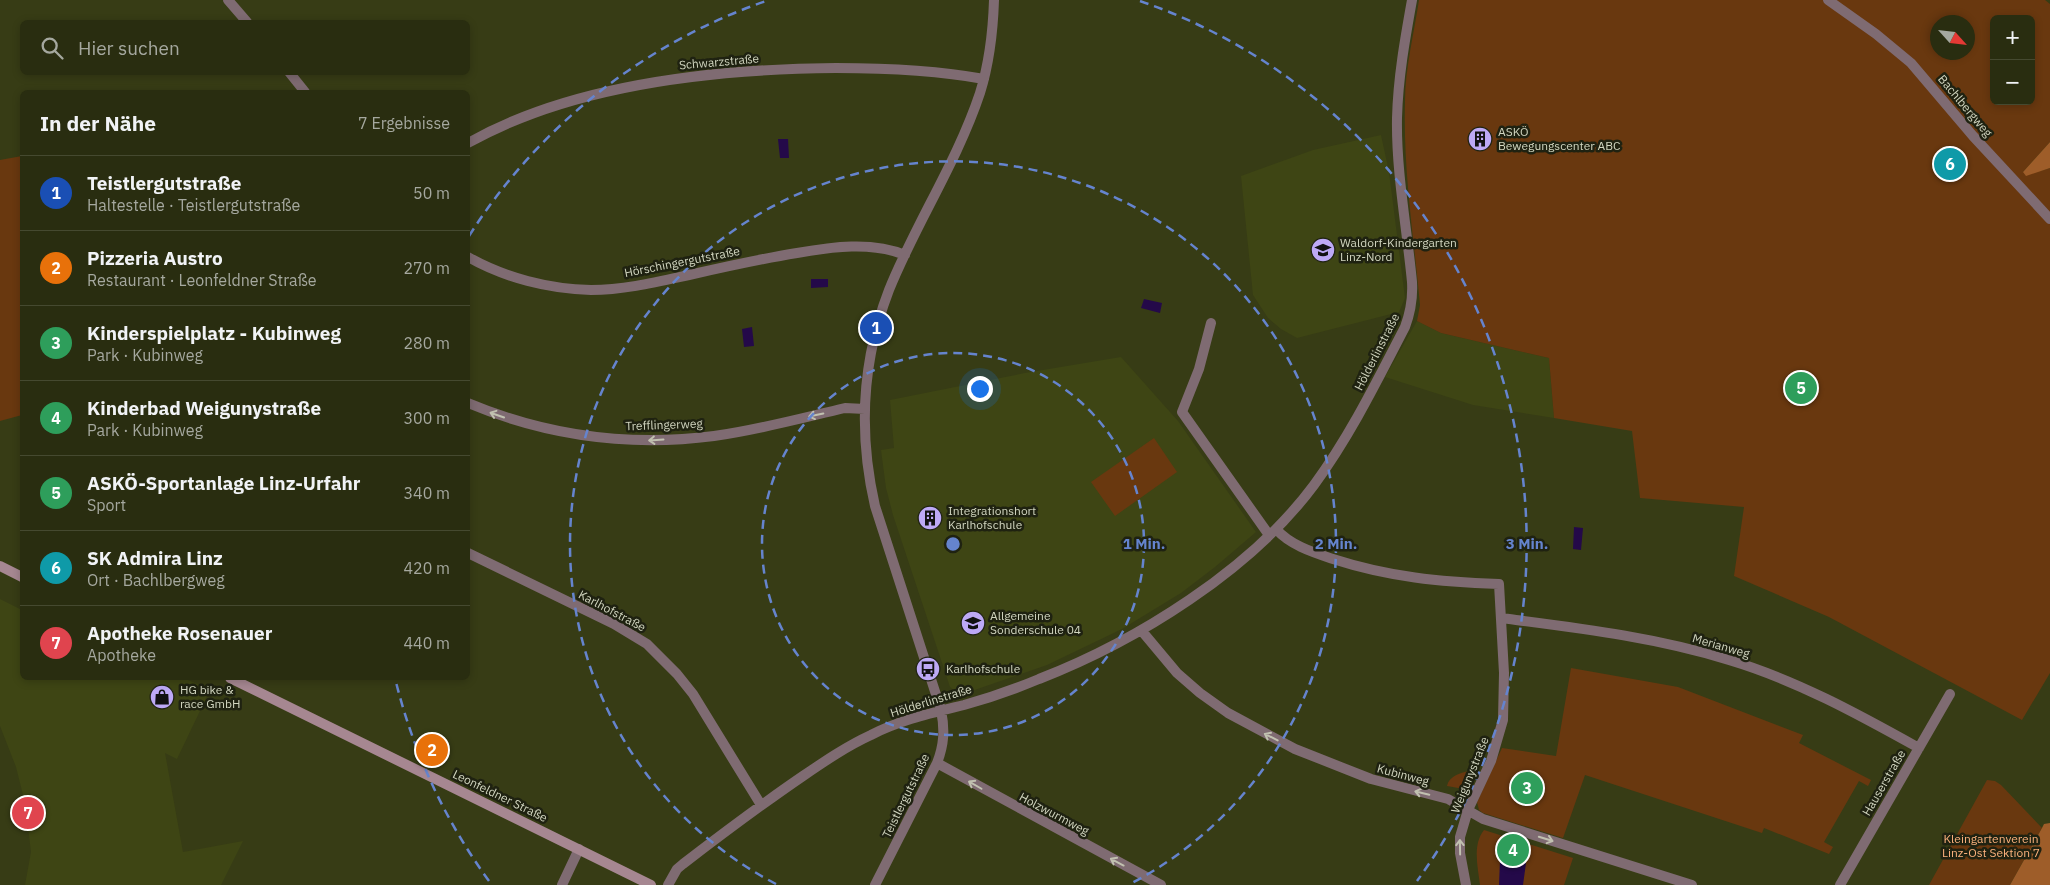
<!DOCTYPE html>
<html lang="de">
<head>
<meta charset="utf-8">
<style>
  body { margin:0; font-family:"IBM Plex Sans",sans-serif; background:#313519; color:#f1f3f6 }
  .controls { position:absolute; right:15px; top:15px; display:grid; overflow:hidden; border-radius:8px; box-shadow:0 2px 8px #0003 }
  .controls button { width:45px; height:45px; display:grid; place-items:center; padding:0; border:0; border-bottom:1px solid #454930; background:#292d10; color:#f1f3f6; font:25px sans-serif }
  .compass { position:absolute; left:1930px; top:15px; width:45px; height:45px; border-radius:50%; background:#292d10; box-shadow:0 2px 8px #0003; rotate:117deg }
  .you { position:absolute; left:979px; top:388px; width:18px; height:18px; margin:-12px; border:4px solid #fff; border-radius:50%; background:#1a73e8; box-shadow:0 0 0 8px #1a73e833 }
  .badge { display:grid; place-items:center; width:32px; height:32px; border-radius:50%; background:#bda9f5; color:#fff; font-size:16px; font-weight:700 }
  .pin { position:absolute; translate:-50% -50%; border:2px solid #fff; box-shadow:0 1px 5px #0006 }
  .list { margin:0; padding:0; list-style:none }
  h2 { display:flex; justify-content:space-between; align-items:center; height:65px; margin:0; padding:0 20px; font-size:21px }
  h2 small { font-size:16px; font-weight:400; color:#a5a89f }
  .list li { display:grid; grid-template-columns:32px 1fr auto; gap:15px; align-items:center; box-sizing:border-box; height:75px; padding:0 20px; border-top:1px solid #454930 }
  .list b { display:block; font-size:19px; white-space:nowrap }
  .list p { margin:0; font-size:16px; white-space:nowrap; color:#a5a89f }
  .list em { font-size:16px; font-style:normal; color:#a5a89f }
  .icon { flex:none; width:28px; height:28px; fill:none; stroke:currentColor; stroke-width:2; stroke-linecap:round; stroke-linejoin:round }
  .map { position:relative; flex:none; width:2050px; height:885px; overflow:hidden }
  .search { position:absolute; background:#292d10; box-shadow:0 2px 8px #0003; left:20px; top:20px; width:450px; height:55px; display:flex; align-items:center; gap:12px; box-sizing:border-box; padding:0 18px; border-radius:8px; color:#a5a89f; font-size:19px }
  .panel { position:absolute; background:#292d10; box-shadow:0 2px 8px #0003; left:20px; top:90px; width:450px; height:590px; border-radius:8px }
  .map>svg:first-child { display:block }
</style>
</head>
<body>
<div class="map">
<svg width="2050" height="885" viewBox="0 0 2050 885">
  <rect width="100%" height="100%" fill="#373c15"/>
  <path fill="#3e4514" d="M1381,135L1389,172L1405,298L1399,312L1297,338L1281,329L1268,318L1253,295L1241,176L1313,150Z
    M1417,321L1441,333L1549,358L1554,418L1473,405L1385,377Z
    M1121,357L1178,421L1256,532L1215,567L1181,593L1122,629L1047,665L963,694H958L950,687L893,515L886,488L881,450L894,448L890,400L1025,373Z
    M0,599L22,610V678H184L210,690L177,759L165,753L183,852L243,841L221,885H25L31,852L25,803L16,767L0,726Z"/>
  <path fill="#69380f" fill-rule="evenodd" d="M1419,0H2045L2050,4V142L2023,172L2040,171L2050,168V673L2022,720L1829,617L1734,576L1744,507L1640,498L1632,431L1554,418L1549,358L1441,333L1417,321L1420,305C1414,238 1403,170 1405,102C1405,68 1414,34 1419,0ZM1994,19H2031V101H1994ZM1938,22H1968V52H1938Z
    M22,156V415L0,421V160Z
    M1154,438L1177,472L1115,516L1091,482Z
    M1571,668L1678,687L1803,735L1799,743L1871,780L1868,786L1859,781L1824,842L1833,847L1829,854L1764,828L1762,833L1585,775L1563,838L1483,813L1479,810L1477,802L1502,748L1556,756Z
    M1469,771L1472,773L1464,789L1447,786C1449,776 1460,773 1469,771Z
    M1987,780L1995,781L2001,785L2042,828L2010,885H1929Z
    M1484,830L1573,858L1564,885H1480C1478,868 1472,845 1484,830Z"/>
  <path fill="#9e5d29" d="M2050,142V168L2026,176L2023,172Z
    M2050,823V885H2010L2042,828L2044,824Z"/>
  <path fill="#240949" d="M778,139H788L789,158H780Z
    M811,279H828V287L811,288Z
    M1144,299L1162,303L1160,313L1141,308Z
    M752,327L754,346L744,347L742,329Z
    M1574,527L1583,528L1581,550L1573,549Z
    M1500,860L1526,863L1523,885H1499Z"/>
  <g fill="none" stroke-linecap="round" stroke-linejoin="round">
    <path stroke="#7f6b72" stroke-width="10" d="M228,0L247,22
      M289,72L305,92
      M468,143C573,84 717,69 836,68C886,68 935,70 984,79
      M468,257C505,278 549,289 591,290C624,290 657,282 689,275C724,267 760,259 797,253C831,247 872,241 905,255
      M1211,323L1199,369L1182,412L1269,535
      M468,403C547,436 629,447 714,436C758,430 802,418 845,408L865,409
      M1276,529C1290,545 1312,552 1333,559C1389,577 1440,582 1499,584L1504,673L1503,720L1491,761L1468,810L1460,837V853L1466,885
      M468,553L614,624L647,644L677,674L693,694L761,805
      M1501,618C1578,628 1655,637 1729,660C1796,680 1858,714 1919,748
      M1141,630L1177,673L1200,693L1228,713L1295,749L1371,779L1448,799L1483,819L1692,885
      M937,763L1161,885
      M562,885L579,849
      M668,885L677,869L683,864C722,834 762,804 803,776C825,761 847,746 871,735C900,720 932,713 964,705C989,698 1015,689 1039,679C1137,641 1251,570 1314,485C1350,436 1377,381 1405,327C1411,311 1413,299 1412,282C1407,229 1396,171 1397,118C1398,78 1405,39 1412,0
      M875,885L937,763C944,745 945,730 941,710L875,506C858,432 862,360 889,290C916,223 957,162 980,93C989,64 993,31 994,0
      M1840,885L1950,694"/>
    <path stroke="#7f6b72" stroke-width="10" d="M1828,0L1876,34L1911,63L1973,136L2050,219"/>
    <path stroke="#a68791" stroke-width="10" d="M0,566L22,577
      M230,678L651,885"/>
  </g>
  <defs><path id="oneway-shaft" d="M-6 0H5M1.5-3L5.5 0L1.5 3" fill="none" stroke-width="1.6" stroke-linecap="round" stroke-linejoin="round" transform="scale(1.25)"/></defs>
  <g stroke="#c1c1b0">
    <use href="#oneway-shaft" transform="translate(497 415) rotate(-161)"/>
    <use href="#oneway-shaft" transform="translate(816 415) rotate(168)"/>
    <use href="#oneway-shaft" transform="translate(656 440) rotate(176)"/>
    <use href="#oneway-shaft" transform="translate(1271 737) rotate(-153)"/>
    <use href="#oneway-shaft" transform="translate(975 785) rotate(-150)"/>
    <use href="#oneway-shaft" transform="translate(1422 793) rotate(-167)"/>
    <use href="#oneway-shaft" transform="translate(1546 839) rotate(17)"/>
    <use href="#oneway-shaft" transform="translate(1460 847) rotate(-91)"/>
    <use href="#oneway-shaft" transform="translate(1117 862) rotate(-152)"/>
  </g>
  <g fill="none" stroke="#6584ce" stroke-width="2.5" stroke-dasharray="9 6">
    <circle cx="953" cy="544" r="191"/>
    <path d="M776 884A383 383 0 1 1 1130 884"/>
    <path d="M489 881A574 574 0 0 1 395 678M469 236A574 574 0 0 1 766 1M1140 1A574 574 0 0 1 1417 881"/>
  </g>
  <defs>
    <g id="building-disc" transform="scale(1.25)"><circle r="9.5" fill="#bda9f5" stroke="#1f2211"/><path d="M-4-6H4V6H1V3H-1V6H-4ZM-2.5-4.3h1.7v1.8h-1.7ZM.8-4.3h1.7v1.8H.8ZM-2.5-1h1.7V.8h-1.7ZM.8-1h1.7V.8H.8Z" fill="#111"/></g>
    <g id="school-disc" transform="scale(1.25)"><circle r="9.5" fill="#bda9f5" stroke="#1f2211"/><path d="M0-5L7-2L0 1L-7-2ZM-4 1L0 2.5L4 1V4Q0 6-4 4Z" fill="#111"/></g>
    <g id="bus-disc" transform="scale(1.25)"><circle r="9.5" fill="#bda9f5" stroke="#1f2211"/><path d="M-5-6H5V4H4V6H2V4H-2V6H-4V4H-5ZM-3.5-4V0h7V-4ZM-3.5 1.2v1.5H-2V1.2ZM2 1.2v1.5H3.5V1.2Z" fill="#111"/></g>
    <g id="shop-disc" transform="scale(1.25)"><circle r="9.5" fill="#bda9f5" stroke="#1f2211"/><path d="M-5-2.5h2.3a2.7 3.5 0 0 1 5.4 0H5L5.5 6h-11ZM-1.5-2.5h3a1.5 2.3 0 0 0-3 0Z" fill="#111"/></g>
  </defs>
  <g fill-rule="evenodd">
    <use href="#building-disc" x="1480" y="139"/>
    <use href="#school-disc" x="1323" y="250"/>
    <use href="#building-disc" x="930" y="518"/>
    <use href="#school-disc" x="973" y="623"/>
    <use href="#bus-disc" x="928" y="669"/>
    <use href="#shop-disc" x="162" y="697"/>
  </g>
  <g text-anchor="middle" stroke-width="5" stroke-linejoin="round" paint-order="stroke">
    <g font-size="12" fill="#d2d6c0" stroke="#1f2211">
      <text transform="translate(719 62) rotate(-5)" y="4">Schwarzstraße</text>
      <text transform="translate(1965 106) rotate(50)" y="4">Bachlbergweg</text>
      <text transform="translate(682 262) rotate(-11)" y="4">Hörschingergutstraße</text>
      <text transform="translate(1377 352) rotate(-63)" y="4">Hölderlinstraße</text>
      <text transform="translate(664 425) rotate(-2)" y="4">Trefflingerweg</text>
      <text transform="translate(612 611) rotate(28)" y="4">Karlhofstraße</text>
      <text transform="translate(1721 646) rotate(16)" y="4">Merianweg</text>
      <text transform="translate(931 701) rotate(-17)" y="4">Hölderlinstraße</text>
      <text transform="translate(1403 775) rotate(15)" y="4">Kubinweg</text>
      <text transform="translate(1470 775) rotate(-68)" y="4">Weigunystraße</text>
      <text transform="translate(1884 783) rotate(-60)" y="4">Hauserstraße</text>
      <text transform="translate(500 796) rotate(26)" y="4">Leonfeldner Straße</text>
      <text transform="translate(906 796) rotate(-64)" y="4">Teistlergutstraße</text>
      <text transform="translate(1054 814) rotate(28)" y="4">Holzwurmweg</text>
    </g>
    <g font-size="12" fill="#d2d6c0" stroke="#1f2211" text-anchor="start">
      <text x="1498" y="136">ASKÖ<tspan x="1498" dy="14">Bewegungscenter ABC</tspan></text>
      <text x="1340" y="247">Waldorf-Kindergarten<tspan x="1340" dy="14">Linz-Nord</tspan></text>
      <text x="948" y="515">Integrationshort<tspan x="948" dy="14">Karlhofschule</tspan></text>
      <text x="990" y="620">Allgemeine<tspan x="990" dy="14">Sonderschule 04</tspan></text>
      <text x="946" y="673">Karlhofschule</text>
      <text x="180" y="694">HG bike &amp;<tspan x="180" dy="14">race GmbH</tspan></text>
    </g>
    <g font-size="12" fill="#fcb27d" stroke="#1f2211">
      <text x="1991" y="843">Kleingartenverein<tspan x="1991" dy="14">Linz-Ost Sektion 7</tspan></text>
    </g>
  </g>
  <circle cx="953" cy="544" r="8" fill="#6584ce" stroke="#1f2211" stroke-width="2.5"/>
  <g font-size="15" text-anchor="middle" font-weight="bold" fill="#6584ce" stroke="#1f2211" stroke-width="5" stroke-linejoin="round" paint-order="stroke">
    <text x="1144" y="549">1 Min.</text>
    <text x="1336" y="549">2 Min.</text>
    <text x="1527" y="549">3 Min.</text>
  </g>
</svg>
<div class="controls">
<button>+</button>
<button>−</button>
</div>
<svg class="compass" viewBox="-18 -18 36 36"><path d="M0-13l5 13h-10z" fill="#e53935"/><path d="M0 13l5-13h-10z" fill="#a5a89f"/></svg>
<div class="you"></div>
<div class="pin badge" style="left:876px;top:328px;background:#1a4fb4">1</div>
<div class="pin badge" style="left:432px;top:750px;background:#e8710a">2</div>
<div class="pin badge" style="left:1527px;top:788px;background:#2e9e5b">3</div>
<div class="pin badge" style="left:1513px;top:850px;background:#2e9e5b">4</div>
<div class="pin badge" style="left:1801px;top:388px;background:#2e9e5b">5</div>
<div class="pin badge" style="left:1950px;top:164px;background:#0f9aa8">6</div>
<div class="pin badge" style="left:28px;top:813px;background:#e0444e">7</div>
<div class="search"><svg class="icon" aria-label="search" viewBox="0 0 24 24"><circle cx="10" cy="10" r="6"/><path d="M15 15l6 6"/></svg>Hier suchen</div>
<section class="panel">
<h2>In der Nähe<small>7 Ergebnisse</small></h2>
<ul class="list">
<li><span class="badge" style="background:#1a4fb4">1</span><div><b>Teistlergutstraße</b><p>Haltestelle · Teistlergutstraße</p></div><em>50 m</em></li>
<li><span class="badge" style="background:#e8710a">2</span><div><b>Pizzeria Austro</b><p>Restaurant · Leonfeldner Straße</p></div><em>270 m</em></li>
<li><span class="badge" style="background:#2e9e5b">3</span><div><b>Kinderspielplatz - Kubinweg</b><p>Park · Kubinweg</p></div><em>280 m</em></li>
<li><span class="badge" style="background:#2e9e5b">4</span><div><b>Kinderbad Weigunystraße</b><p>Park · Kubinweg</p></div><em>300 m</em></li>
<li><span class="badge" style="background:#2e9e5b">5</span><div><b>ASKÖ-Sportanlage Linz-Urfahr</b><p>Sport</p></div><em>340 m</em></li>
<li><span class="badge" style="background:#0f9aa8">6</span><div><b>SK Admira Linz</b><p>Ort · Bachlbergweg</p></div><em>420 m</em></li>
<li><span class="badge" style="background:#e0444e">7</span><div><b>Apotheke Rosenauer</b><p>Apotheke</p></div><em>440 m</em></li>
</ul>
</section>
</div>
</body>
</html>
